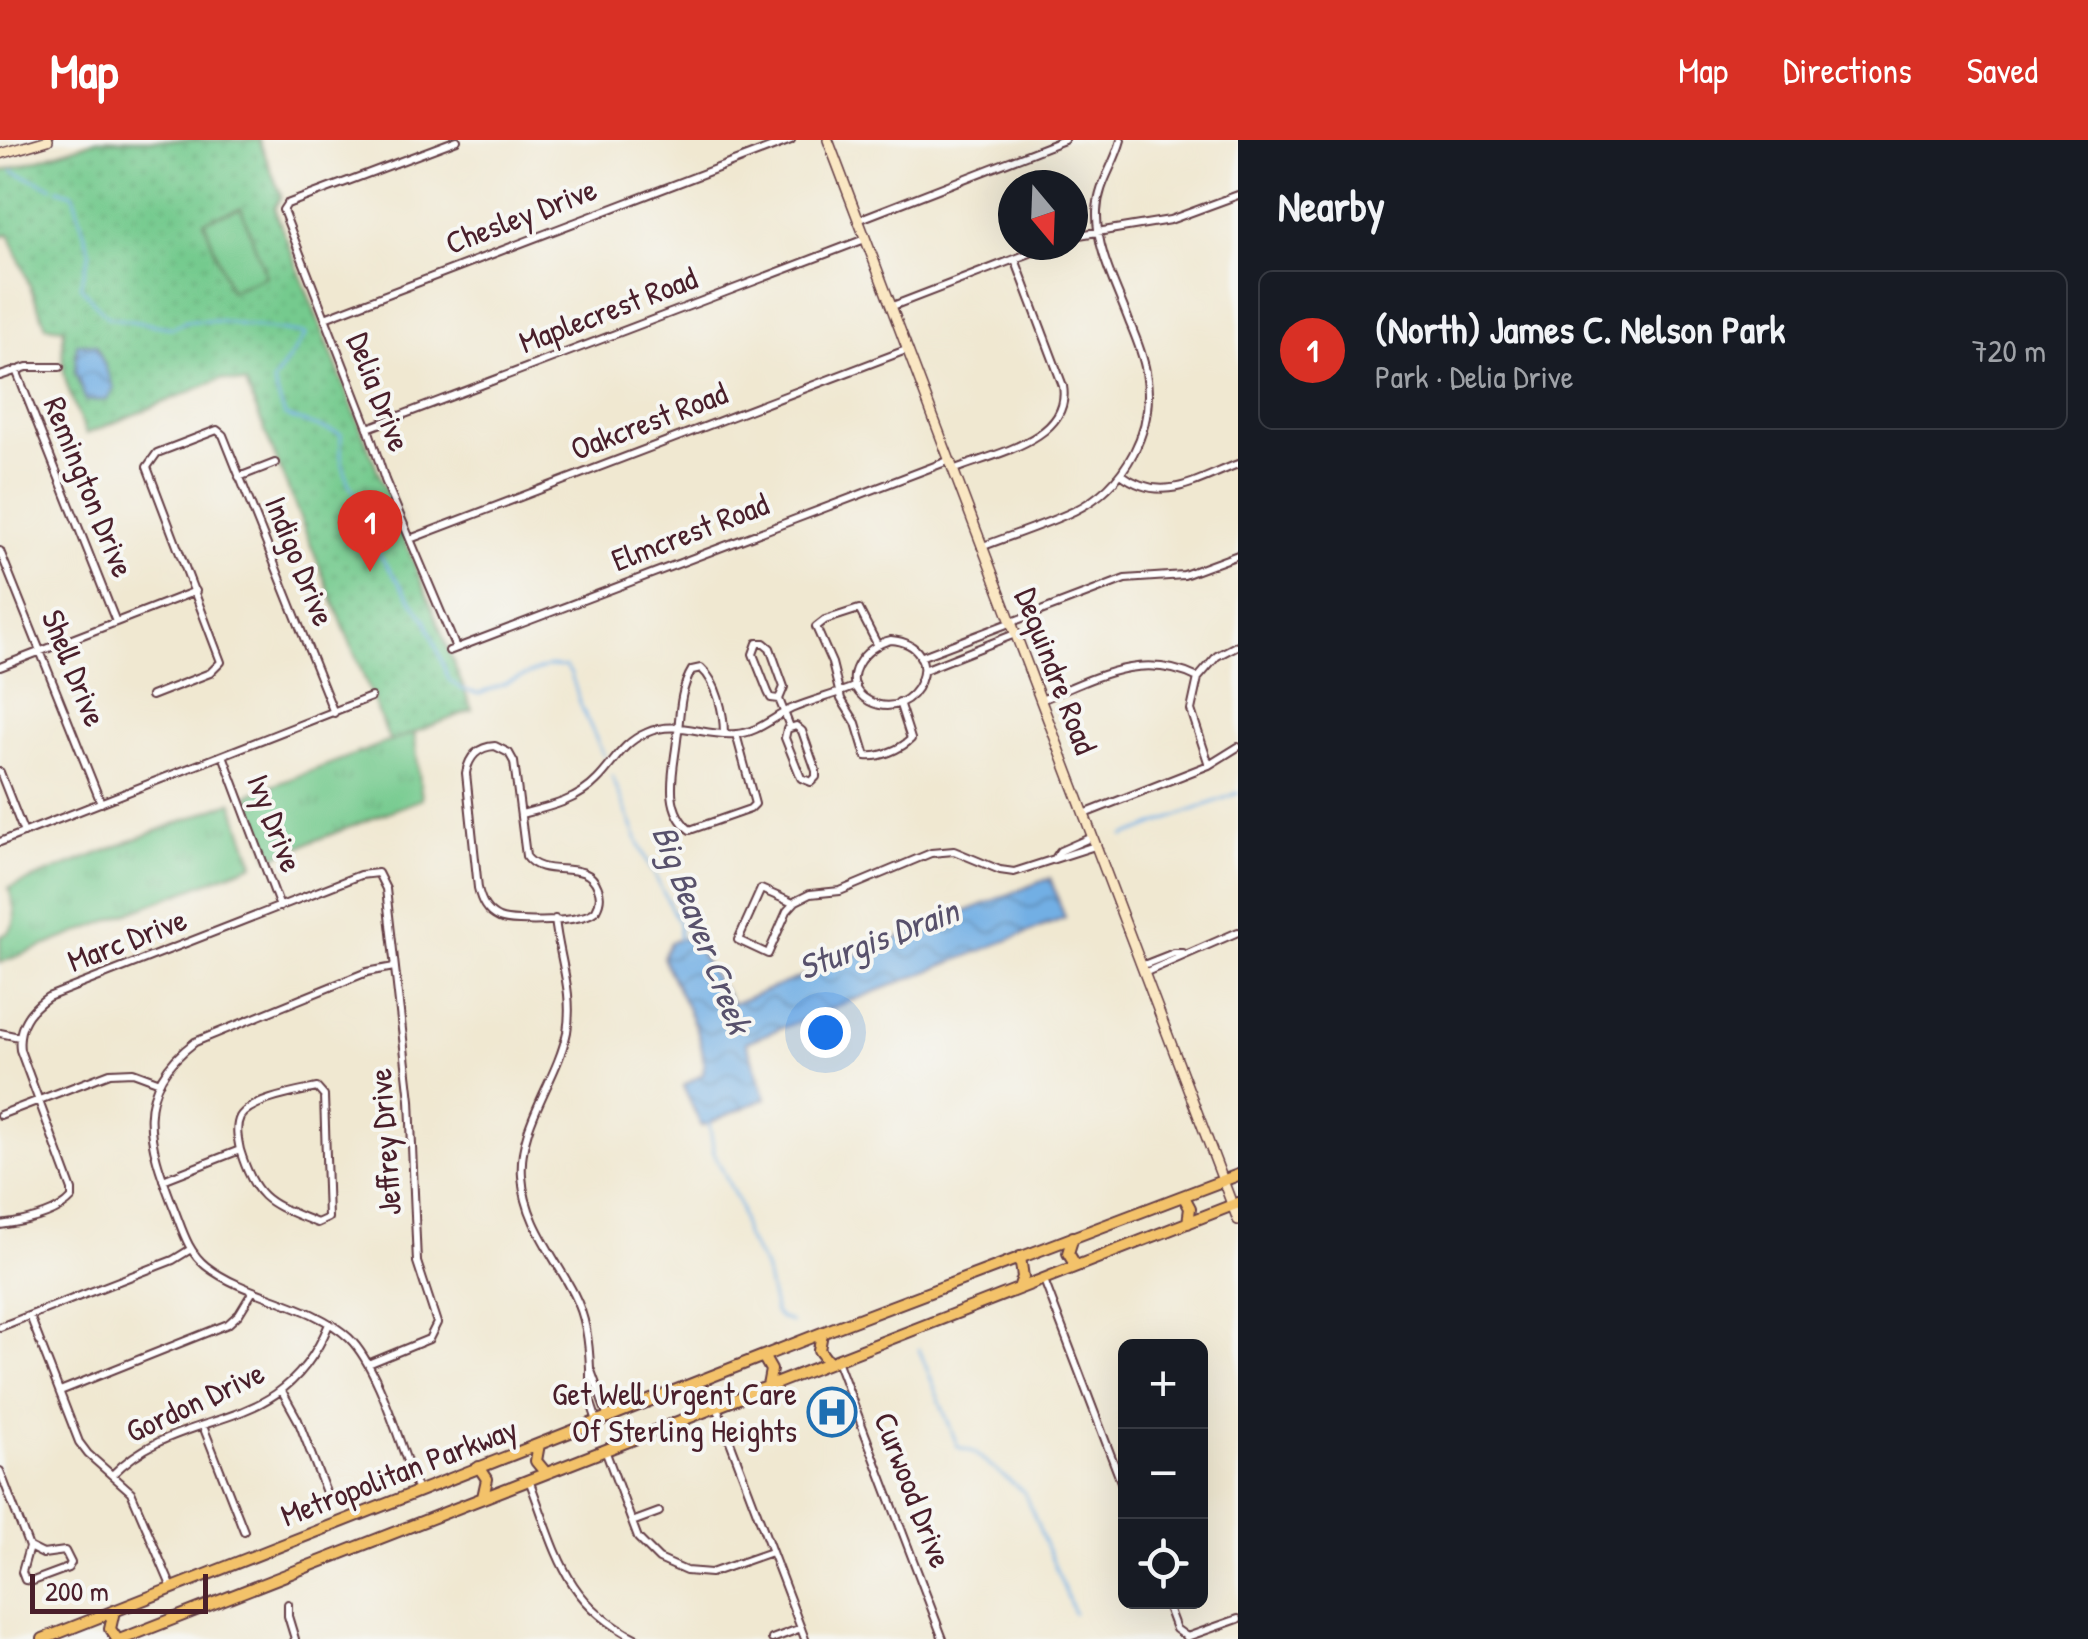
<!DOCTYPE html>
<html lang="en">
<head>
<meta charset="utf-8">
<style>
  body { margin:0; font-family:"Patrick Hand",sans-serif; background:#20242c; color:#f1f3f6 }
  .controls { position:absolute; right:30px; bottom:30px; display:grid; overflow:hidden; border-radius:15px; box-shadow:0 10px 40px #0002 }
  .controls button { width:90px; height:90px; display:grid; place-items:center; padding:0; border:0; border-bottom:2px solid #363941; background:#171b24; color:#f1f3f6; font:50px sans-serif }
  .compass { position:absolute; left:998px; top:30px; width:90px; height:90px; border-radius:50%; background:#171b24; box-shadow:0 10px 40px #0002; rotate:161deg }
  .scale { position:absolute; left:30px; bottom:25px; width:178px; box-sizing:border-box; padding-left:10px; border:5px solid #4a1f2b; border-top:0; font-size:28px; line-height:35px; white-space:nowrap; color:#4a1f2b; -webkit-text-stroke:8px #f6f6f2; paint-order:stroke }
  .you { position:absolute; left:825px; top:892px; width:35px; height:35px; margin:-25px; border:8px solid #fff; border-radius:50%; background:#1a73e8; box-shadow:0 0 0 15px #1a73e833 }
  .badge { display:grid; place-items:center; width:65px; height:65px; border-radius:50%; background:#d93025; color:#fff; font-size:32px; font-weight:700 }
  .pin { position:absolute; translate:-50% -82px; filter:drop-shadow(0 2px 5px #0008) }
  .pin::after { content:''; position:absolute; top:52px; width:35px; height:30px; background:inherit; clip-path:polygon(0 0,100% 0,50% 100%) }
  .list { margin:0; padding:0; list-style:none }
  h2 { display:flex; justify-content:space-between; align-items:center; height:130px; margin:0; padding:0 40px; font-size:42px }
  h2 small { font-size:32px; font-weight:400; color:#9ea1a6 }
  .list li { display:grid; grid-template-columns:65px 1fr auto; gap:30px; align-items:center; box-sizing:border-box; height:160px; margin:0 20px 20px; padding:0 20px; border:2px solid #363941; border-radius:15px }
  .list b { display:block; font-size:38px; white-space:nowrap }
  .list p { margin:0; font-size:32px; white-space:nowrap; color:#9ea1a6 }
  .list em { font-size:32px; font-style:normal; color:#9ea1a6 }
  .icon { flex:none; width:55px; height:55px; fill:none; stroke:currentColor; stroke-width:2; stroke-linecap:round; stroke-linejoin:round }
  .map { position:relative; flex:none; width:1238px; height:1499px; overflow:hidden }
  header { display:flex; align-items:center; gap:60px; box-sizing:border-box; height:140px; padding:0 50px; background:#d93025; color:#fff }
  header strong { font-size:48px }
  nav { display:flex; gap:55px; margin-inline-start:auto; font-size:35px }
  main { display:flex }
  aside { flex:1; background:#171b24 }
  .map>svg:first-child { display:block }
</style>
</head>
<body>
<header>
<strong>Map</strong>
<nav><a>Map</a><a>Directions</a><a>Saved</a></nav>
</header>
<main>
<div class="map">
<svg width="1238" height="1499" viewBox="0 0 1238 1499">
  <defs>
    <pattern id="grass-tufts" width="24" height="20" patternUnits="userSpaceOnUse" patternTransform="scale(2.5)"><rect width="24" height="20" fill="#75ca8e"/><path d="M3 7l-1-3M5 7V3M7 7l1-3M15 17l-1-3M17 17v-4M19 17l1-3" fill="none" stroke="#67ad7b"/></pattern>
    <pattern id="park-dots" width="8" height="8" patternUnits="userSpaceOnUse" patternTransform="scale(2.5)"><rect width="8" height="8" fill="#75ca8e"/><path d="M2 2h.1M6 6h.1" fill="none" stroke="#67ad7b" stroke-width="1.8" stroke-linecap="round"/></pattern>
    <pattern id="water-waves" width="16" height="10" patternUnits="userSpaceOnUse" patternTransform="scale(2.5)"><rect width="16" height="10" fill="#72afe4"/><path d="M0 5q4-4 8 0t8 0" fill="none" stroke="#608eb9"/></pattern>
  </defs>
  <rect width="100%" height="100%" fill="#f6f6f2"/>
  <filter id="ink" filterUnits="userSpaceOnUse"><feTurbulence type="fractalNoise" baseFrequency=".01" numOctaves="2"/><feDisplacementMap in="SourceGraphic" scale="20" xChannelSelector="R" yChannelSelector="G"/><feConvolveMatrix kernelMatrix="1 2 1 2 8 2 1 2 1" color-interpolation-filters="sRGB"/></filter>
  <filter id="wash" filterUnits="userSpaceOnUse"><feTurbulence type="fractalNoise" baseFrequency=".0048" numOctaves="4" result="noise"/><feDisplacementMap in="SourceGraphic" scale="40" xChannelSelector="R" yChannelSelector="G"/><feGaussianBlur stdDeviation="2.25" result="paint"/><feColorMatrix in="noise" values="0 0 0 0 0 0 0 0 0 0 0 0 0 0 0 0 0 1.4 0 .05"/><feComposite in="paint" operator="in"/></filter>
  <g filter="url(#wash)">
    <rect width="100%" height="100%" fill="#f0e8d1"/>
    <path fill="url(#grass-tufts)" stroke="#60745c" stroke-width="2.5" d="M414,592L422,659L270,718L248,655Z
      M232,662L254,724L0,823V797C22,787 15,769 9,748Z"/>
    <path fill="url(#park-dots)" stroke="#60745c" stroke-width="2.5" d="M97,0H259L281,56L274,68L472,570L390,602L246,244L221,239L86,294C69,251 58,236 64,188L46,186L9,94L0,97V32Z"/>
    <path fill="#75ca8e" stroke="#60745c" stroke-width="2.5" d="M241,68L266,136L230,151L204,81Z"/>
    <path fill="url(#water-waves)" stroke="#5e6788" stroke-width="2.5" d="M77,203L96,205L114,248L107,260L86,261L75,232Z
      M1050,738L1065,778L746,902L766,958L702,986L700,983L683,946L703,934C708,894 677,854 663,817L670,802L690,797C700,806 701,817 708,827C716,841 725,849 732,864Z"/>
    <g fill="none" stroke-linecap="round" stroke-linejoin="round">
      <path stroke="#72afe4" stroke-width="2.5" d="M12,31L52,47
        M58,49L73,54L90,112L80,146L107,177L173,188L186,181H217L306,194L273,242L285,276L341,294V317L348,343L365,367L378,413L426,481L449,540L461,549L479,554L549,526L566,527L571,534L581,566L604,616
        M612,636L640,706L679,784V802
        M1124,696L1238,653
        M709,982L714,1013L740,1066L745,1095L765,1128L775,1173L780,1178L791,1182
        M919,1209L958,1307L973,1312L1024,1352L1074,1473"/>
    </g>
  </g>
  <g filter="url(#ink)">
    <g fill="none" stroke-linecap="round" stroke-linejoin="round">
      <g stroke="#633d44" stroke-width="10">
        <path id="street" d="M858,80L1064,0
          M1073,96L1170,80L1238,55
          M890,167L1051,105
          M325,178L791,0
          M16,230L116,482
          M0,236L27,227H60
          M368,288L865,99
          M953,330C992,314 1072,300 1063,246L1015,119
          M1121,334C1162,365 1196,340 1238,324
          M239,337L275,323
          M410,399L906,210
          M981,407C1012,395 1044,385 1074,371C1126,346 1156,289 1146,232C1143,214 1136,198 1129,181C1116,146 1096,110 1097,72C1098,44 1114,26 1121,0
          M0,411L101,663
          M891,500C952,505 916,586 869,561C835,542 865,505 891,500Z
          M757,503H764L770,508L784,547L779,559L771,558L768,552L753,514Z
          M877,504L859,469L825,480L816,487L832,523L841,559L856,583L866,616C879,618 901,609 911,599L899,562
          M456,508L385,340L368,288L283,70L287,64L457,0
          M449,511L948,321
          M920,517L1125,439L1184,435L1238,415
          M0,527L196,451
          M924,530L1015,494
          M1198,538L1191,570L1209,625
          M151,556L210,533L221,522L147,327L157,313L217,290L223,295L334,573
          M779,559L790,587
          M1041,560C1095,538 1141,510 1198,538L1217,516L1238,505
          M796,586L802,591L816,631V637L811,642L801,638L785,598L787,589Z
          M724,594C724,573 717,542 701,528L692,530C679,551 680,577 677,600C674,629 662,668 690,690L750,669L755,664L736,594
          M495,606L509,613L514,622L526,716C543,741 587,716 598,748C601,755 600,763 596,770C586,783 514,784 499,778C486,772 481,761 478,748L466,633C469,616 478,607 495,606Z
          M223,615L280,767
          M0,632L24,693
          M521,674C549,667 577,661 597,640C614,623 622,603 646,593C677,579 704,597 736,594C757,593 772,578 791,569C812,560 835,555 856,546
          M1084,674L1209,625L1238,607
          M0,702L371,557
          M1056,717L1060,711L1092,697
          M793,763L761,749L738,800L768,814L787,771L796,761L810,754L840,751L931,713L954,711L1000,730L1014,732L1095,706
          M555,779C559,818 574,852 567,892C557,941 518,984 522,1036C525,1083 554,1115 574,1154C586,1177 589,1202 590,1228
          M1141,826L1174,813H1183
          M394,827L367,832L195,902C131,950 148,1002 173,1066C182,1088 187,1111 206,1126C247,1158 312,1163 349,1198C380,1228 401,1310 418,1351
          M1144,833L1238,792
          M0,893L19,897
          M0,975L110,933L133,932L160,942
          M163,1040L240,1010C238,1000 235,987 240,977C250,960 298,952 317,948L324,956L328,1078L317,1083C270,1063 256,1062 240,1010
          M0,1085C23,1082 56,1076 72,1058V1050L20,910C17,886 29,870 48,857L360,735L378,733L386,749L410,960L417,1122L437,1183L429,1199L368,1224
          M1044,1140L1126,1355
          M30,1176L79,1302L88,1314L131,1352L172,1448
          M0,1187L173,1120L191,1109
          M837,1220L943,1499
          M60,1251L228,1184L239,1174L253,1151
          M282,1251L298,1280L327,1355
          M717,1267L805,1499
          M597,1281L590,1260V1228L608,1277
          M203,1286L244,1391
          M605,1310L638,1398L659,1419L686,1431L711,1433L771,1412
          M0,1331L29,1407L22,1432L25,1440L33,1441L68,1428L71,1423L65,1411L43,1414L29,1407
          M112,1335C183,1262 281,1302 329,1184
          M529,1340C557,1411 563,1462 637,1499
          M632,1382L659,1372
          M1166,1462L1176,1489L1187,1497L1238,1479
          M288,1464V1476L295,1499
          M772,1499L801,1488"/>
      </g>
      <g stroke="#633d44" stroke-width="12">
        <path id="secondary" d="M828,0L1238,1080
          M0,14L48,0"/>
      </g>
      <g stroke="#633d44" stroke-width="14">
        <path id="primary" d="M1184,1057L1190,1068L1188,1083
          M1073,1097L1068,1113L1076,1126
          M1019,1148L1023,1137L1020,1117
          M822,1193L819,1210L828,1222
          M763,1216L771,1230L768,1246
          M539,1304L536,1321L545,1332
          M479,1327L487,1339L483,1357
          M114,1471L110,1489L117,1499
          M43,1499L832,1189L1238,1035
          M122,1499L1238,1063"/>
      </g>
      <use href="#street" stroke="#fff" stroke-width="6"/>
      <use href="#secondary" stroke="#fae7c3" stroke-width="9"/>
      <use href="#primary" stroke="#f3c26a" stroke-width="10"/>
    </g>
  </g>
  <defs>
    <g id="hospital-ring" transform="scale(2.5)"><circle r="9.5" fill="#f6f6f2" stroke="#1f6fb2" stroke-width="1.5"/><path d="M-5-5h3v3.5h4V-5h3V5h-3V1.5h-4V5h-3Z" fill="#1f6fb2"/></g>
  </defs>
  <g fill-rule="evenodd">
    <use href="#hospital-ring" x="832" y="1272"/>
  </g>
  <g text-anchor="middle" stroke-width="8" stroke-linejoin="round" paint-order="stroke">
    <g font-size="32" fill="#4a1f2b" stroke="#f6f6f2">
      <text transform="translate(521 76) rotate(-21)" y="11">Chesley Drive</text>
      <text transform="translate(608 170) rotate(-21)" y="11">Maplecrest Road</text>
      <text transform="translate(379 252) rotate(69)" y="11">Delia Drive</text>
      <text transform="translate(649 281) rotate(-21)" y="11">Oakcrest Road</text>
      <text transform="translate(89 347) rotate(68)" y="11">Remington Drive</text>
      <text transform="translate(690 392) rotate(-21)" y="11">Elmcrest Road</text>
      <text transform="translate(300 421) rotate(68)" y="11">Indigo Drive</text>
      <text transform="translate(74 528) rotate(68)" y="11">Shell Drive</text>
      <text transform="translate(1056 531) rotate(69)" y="11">Dequindre Road</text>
      <text transform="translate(275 683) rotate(69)" y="11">Ivy Drive</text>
      <text transform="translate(127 800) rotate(-21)" y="11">Marc Drive</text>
      <text transform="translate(385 1002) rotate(-94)" y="11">Jeffrey Drive</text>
      <text transform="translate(195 1262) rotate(-25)" y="11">Gordon Drive</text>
      <text transform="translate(399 1332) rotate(-21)" y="11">Metropolitan Parkway</text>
      <text transform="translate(913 1350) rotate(69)" y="11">Curwood Drive</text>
    </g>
    <g font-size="32" fill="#4a1f2b" stroke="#f6f6f2" text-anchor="end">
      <text x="797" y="1265">Get Well Urgent Care<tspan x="797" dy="37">Of Sterling Heights</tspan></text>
    </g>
    <g font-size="35" font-style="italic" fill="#58516c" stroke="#f6f6f2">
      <text transform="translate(702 789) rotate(69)" y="12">Big Beaver Creek</text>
      <text transform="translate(878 799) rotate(-21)" y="12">Sturgis Drain</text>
    </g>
  </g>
</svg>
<div class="controls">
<button>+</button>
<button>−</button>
<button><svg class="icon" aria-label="locate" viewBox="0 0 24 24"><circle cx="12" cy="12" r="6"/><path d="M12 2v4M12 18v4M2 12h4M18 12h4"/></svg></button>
</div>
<svg class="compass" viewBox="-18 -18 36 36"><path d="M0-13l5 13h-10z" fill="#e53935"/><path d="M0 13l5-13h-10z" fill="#9ea1a6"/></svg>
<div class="scale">200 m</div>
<div class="you"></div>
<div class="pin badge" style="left:370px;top:432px">1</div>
</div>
<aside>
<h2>Nearby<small></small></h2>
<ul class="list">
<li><span class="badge">1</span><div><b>(North) James C. Nelson Park</b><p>Park · Delia Drive</p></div><em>720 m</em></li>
</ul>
</aside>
</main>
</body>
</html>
